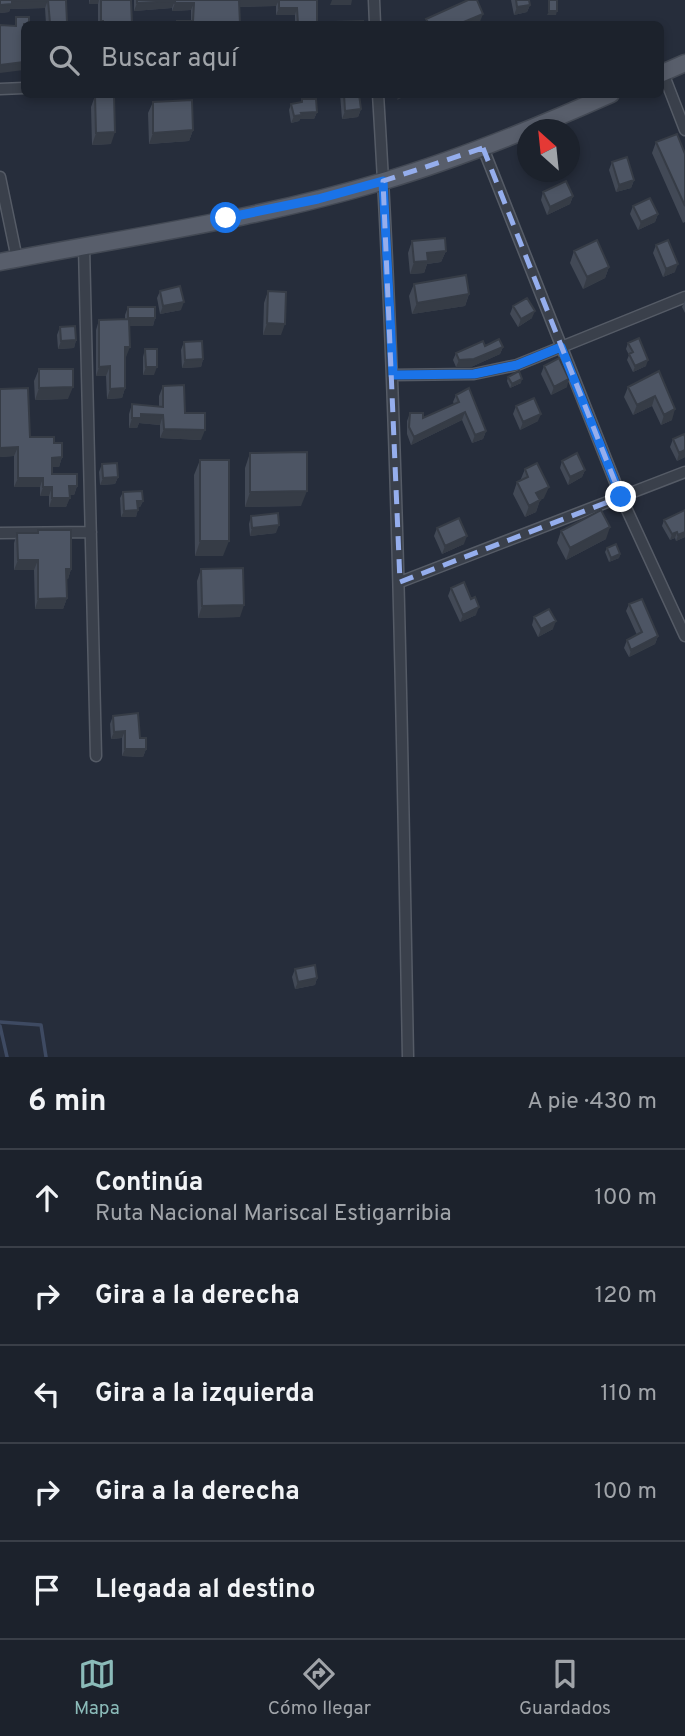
<!DOCTYPE html>
<html lang="es">
<head>
<meta charset="utf-8">
<style>
  body { margin:0; font-family:Overpass,sans-serif; background:#292f38; color:#f1f3f6 }
  .compass { position:absolute; left:517px; top:119px; width:63px; height:63px; border-radius:50%; background:#1c222c; box-shadow:0 4px 10px #0003; rotate:333deg }
  .stop { position:absolute; width:21px; height:21px; margin:-16px; border:5px solid #1a73e8; border-radius:50%; background:#fff }
  .stop.end { background:#1a73e8; border-color:#fff; box-shadow:0 2px 7px #0008 }
  .list { margin:0; padding:0; list-style:none }
  h2 { display:flex; justify-content:space-between; align-items:center; height:91px; margin:0; padding:0 28px; font-size:30px }
  h2 small { font-size:23px; font-weight:400; color:#a0a4a9 }
  .list li { display:grid; grid-template-columns:46px 1fr auto; gap:21px; align-items:center; box-sizing:border-box; height:98px; padding:0 28px; border-top:2px solid #3a3f48 }
  .list b { display:block; font-size:26px; white-space:nowrap }
  .list p { margin:0; font-size:23px; white-space:nowrap; color:#a0a4a9 }
  .list em { font-size:23px; font-style:normal; color:#a0a4a9 }
  .icon { flex:none; width:38px; height:38px; fill:none; stroke:currentColor; stroke-width:2; stroke-linecap:round; stroke-linejoin:round }
  .map { position:relative; flex:none; width:685px; height:1057px; overflow:hidden }
  .search { position:absolute; background:#1c222c; box-shadow:0 4px 10px #0003; left:21px; right:21px; top:21px; height:77px; display:flex; align-items:center; gap:18px; box-sizing:border-box; padding:0 24px; border-radius:10px; color:#a0a4a9; font-size:26px }
  .sheet { height:581px; background:#1c222c }
  nav { display:flex; justify-content:space-around; align-items:center; box-sizing:border-box; height:98px; border-top:2px solid #3a3f48; background:#1c222c; font-size:19px; color:#a0a4a9 }
  nav a { display:grid; justify-items:center; gap:4px }
  nav .on { color:#8bbbb9 }
  .map>svg:first-child { display:block }
</style>
</head>
<body>
<div class="map">
<svg width="685" height="1057" viewBox="0 0 685 1057">
  <rect width="100%" height="100%" fill="#262d3b"/>
  <g fill="none" stroke-linecap="round" stroke-linejoin="round">
    <path stroke="#3e4a62" stroke-width="3.5" d="M0,1022L41,1025L46,1057
      M0,1026L7,1057"/>
    <g stroke="#555b66" stroke-width="13">
      <path id="street" d="M374,0L375,24
        M663,73L685,130
        M0,89L24,88
        M378,94C398,415 402,736 408,1057
        M483,148L621,497L685,636
        M0,177L17,259
        M84,246L96,756
        M392,375L474,374L517,365L685,297
        M0,533L91,532
        M400,582L685,472"/>
    </g>
    <g stroke="#434954" stroke-width="19">
      <path id="primary" d="M660,74L685,63
        M0,262C128,237 259,219 384,181C462,158 537,127 611,94"/>
    </g>
    <use href="#street" stroke="#3a404b" stroke-width="10"/>
    <use href="#primary" stroke="#585e6b" stroke-width="16"/>
  </g>
  <path fill="#424956" d="M0,0H66V24H46L45,8L10,9L9,12L0,13Z
    M89,0H131L132,24H98V4H89Z
    M134,0H317V24H295V15H276V6L240,7V24H176L177,21H191V10L172,11V8L134,11Z
    M511,0H529L530,5L527,12L514,15Z
    M340,94H359L361,109L358,117L342,119Z
    M95,96L111,144L92,145L91,107Z
    M302,99L317,112L314,119H300L299,121L291,123L289,110L291,104L301,102Z
    M153,102L193,130L189,141L149,144L148,113Z
    M656,142L685,154V222L683,223L652,153Z
    M612,162L634,180L631,188L616,192L609,170Z
    M543,192L573,196L570,204L547,215L541,200Z
    M633,206L658,214L655,222L638,230L630,214Z
    M412,241L446,251L441,262L427,264L424,273L410,274L408,253Z
    M656,245L675,272L663,277L653,253Z
    M574,251L609,267L605,278L583,289L570,263Z
    M414,284L469,294L465,306L412,314L409,296Z
    M160,291L181,310L160,314L157,298Z
    M268,291L281,335H263L264,303Z
    M685,300V313L682,307Z
    M513,306L532,318L518,327L510,314Z
    M128,307L155,318L153,326H129L126,357H125V388L122,398L107,399L106,376H96V330L99,320L125,319V315Z
    M60,327L76,340L74,348L58,349L57,335Z
    M184,342L203,359L201,367L182,368L181,350Z
    M628,343L646,366L633,372L627,360L629,355L626,349Z
    M485,346L503,347L500,354L471,367H456L453,360L456,353Z
    M145,349L154,375H143V357Z
    M544,366L567,387L551,395L541,374Z
    M39,369L68,399L35,400L34,381Z
    M659,371L672,420L661,425L652,406L633,415L624,397L628,387Z
    M508,377L521,383L510,388L507,381Z
    M163,386L185,413L201,440L160,438V425L139,423L137,428H129V414L132,404L159,407V396Z
    M456,395L486,431L483,439L472,443L462,420L411,445L407,434V421L410,413L423,418L454,404L453,402Z
    M516,406L538,421L520,430L513,414Z
    M30,437L54,443L62,457L59,467H52V474L77,486L74,495H70L66,507H49V496H40V487H14V456L0,457Z
    M673,439L685,457L677,461L670,447Z
    M250,453L301,506L245,507V468Z
    M200,460L223,556H195L194,475Z
    M562,461L585,470L582,477L568,485L560,468Z
    M102,464L118,477L115,484L100,485L99,472Z
    M525,469L544,498L540,500L536,512L525,517L513,494L517,482L520,481Z
    M123,492L143,501L140,507H138L136,517H121L120,498Z
    M251,516L276,533L250,536L249,524Z
    M664,520L685,537L676,541L675,538L670,540L662,526Z
    M437,528L464,544L442,554L434,536Z
    M38,530L71,569L68,579H66L67,598L63,609H35L34,570H14V543L17,533H37Z
    M561,531L606,539L566,560L557,543Z
    M607,548L620,554L619,558L609,562L605,552Z
    M201,569L240,617L198,618L197,581Z
    M451,588L476,615L460,622L448,596Z
    M629,604L658,636L655,644L629,657L624,648L627,640L637,635L626,611Z
    M534,617L553,629L538,637L532,625Z
    M113,716L140,738L146,749L143,757L122,756V738L111,739L110,724Z
    M295,969L317,978L315,985L295,989L292,977Z"/>
  <path fill="#363c46" d="M48,0L45,8L10,9L9,12L0,13V5L12,1Z
    M90,0H99L98,4H89Z
    M239,0H279L276,6L237,7Z
    M332,0H352L351,5H330Z
    M175,1L172,8L134,11L137,3Z
    M175,3H194L191,10L172,11Z
    M530,5L527,12L514,15L517,7Z
    M279,8H297L295,15H276Z
    M549,11H557L556,15H547Z
    M483,14L479,24H459Z
    M67,22L66,24H49L50,23Z
    M24,62V70L0,73V65Z
    M399,94H410L397,100Z
    M361,109L358,117L342,119L345,111Z
    M317,112L314,119H300L299,121L291,123L294,116L301,113Z
    M193,130L189,141L149,144L153,133Z
    M115,132L111,144L92,145L96,133Z
    M634,180L631,188L616,192L619,185Z
    M573,196L570,204L547,215L550,207Z
    M658,214L655,222L638,230L641,222Z
    M446,251L441,262L427,264L424,273L410,274L414,262L427,253Z
    M678,264L675,272L663,277L666,269Z
    M609,267L605,278L583,289L587,277Z
    M469,294L465,306L412,314L417,303Z
    M184,302L181,310L160,314L163,306Z
    M535,311L532,318L518,327L521,319Z
    M128,318H155L153,326H125Z
    M267,323L285,324L281,335H263Z
    M76,340L74,348L58,349L61,341Z
    M125,347H130L126,357H121Z
    M503,347L500,354L471,367H456L459,360Z
    M203,359L201,367L182,368L185,360Z
    M648,360L646,366L633,372L635,366Z
    M110,366L106,376H96L99,367Z
    M146,367H157L154,375H143Z
    M522,379L521,383L510,388L512,384Z
    M569,379L567,387L551,395L554,387Z
    M73,387L68,399L35,400L39,388Z
    M125,388L122,398L107,399L110,389Z
    M655,396L652,406L633,415L637,405Z
    M675,409L672,420L661,425L664,415Z
    M465,412L462,420L411,445L414,437Z
    M141,414L163,415L160,425L139,423L137,428H129L132,418Z
    M541,414L538,421L520,430L523,422Z
    M164,429L205,430L201,440L160,438Z
    M486,431L483,439L472,443L475,435Z
    M18,447L14,456L0,457V448Z
    M685,450V457L677,461L679,453Z
    M62,457L59,467H49L52,458Z
    M585,470L582,477L568,485L570,477Z
    M118,477L115,484L100,485L103,478Z
    M18,478H43L40,487H14Z
    M69,486H77L74,495H66Z
    M43,487H52L49,496H40Z
    M549,487L544,498L540,500L536,512L525,517L529,506L536,493Z
    M307,491L301,506L245,507L250,492Z
    M52,498H70L66,507H49Z
    M137,501H143L140,507L135,508Z
    M138,510L136,517H121L124,511Z
    M279,525L276,533L250,536L252,528Z
    M610,527L606,539L566,560L570,548Z
    M677,532L675,538L670,540L672,534Z
    M685,532V537L676,541L678,535Z
    M467,536L464,544L442,554L445,546Z
    M200,541H229L223,556H195Z
    M620,554L619,558L609,562L611,558Z
    M18,560H38L34,570H14Z
    M66,569H71L68,579H63Z
    M67,598L63,609H35L38,599Z
    M244,605L240,617L198,618L202,606Z
    M479,607L476,615L460,622L463,615Z
    M556,621L553,629L538,637L541,629Z
    M658,636L655,644L629,657L631,650Z
    M125,731L122,738L111,739L114,732Z
    M125,749H146L143,757L122,756Z
    M317,978L315,985L295,989L298,982Z"/>
  <path fill="#4d5564" stroke="#363c46" stroke-width="2" d="M0,0H66L67,22L50,23L48,0L12,1V4L0,5Z
    M101,0H131L132,24H103V21H101Z
    M137,0H239L240,24H227V23L177,24V21H193L194,3H175V1L137,3Z
    M279,0H317V24H298L297,8H279Z
    M468,0H477L483,14L459,24H429L426,19Z
    M516,0H529L530,5L517,7Z
    M549,0H557V11H549Z
    M16,17H29V24H24V62L0,65V25L16,26Z
    M363,21V24H333V22Z
    M344,94H359L361,109L345,111Z
    M114,95L115,132L96,133L95,96Z
    M302,99H316L317,112L301,113L302,115L294,116L291,104L302,102Z
    M192,100L193,130L153,133V102Z
    M677,134L685,154V206L656,142Z
    M627,157L634,180L619,185L612,162Z
    M566,181L573,196L550,207L543,192Z
    M650,198L658,214L641,222L633,206Z
    M445,238L446,251L427,253L428,261L414,262L412,241Z
    M597,240L609,267L587,277L574,251Z
    M668,240L678,264L666,269L656,245Z
    M466,275L469,294L417,303L414,284Z
    M180,286L184,302L163,306L160,291Z
    M268,291L286,292L285,324L267,323Z
    M527,298L535,311L521,319L513,306Z
    M128,307H155V318H128Z
    M129,319L130,347H125V388L110,389V366L99,367V320Z
    M75,326L76,340L61,341L60,327Z
    M639,338L648,360L635,366L629,354L633,352L628,343Z
    M499,339L503,347L474,359L459,360L456,353L483,341L485,346Z
    M202,341L203,359L185,360L184,342Z
    M145,349H157V367H146Z
    M559,358L569,379L554,387L544,366Z
    M39,369H73V387L39,388Z
    M519,371L522,379L512,384L508,377Z
    M659,371L675,409L664,415L655,396L637,405L628,387Z
    M184,385L185,413H205V430L164,429L163,415L141,414V418H132V404L163,407V386Z
    M28,388L30,437H54V443H62V457L52,458V474H77V486H69L70,498H52V487H43V478H18V447L0,448V389Z
    M469,388L486,431L475,435L465,412L414,437L409,427L410,413H423V418L459,402L456,395Z
    M534,398L541,414L523,422L516,406Z
    M684,434L685,437V450L679,453L673,439Z
    M307,452V491L250,492V453Z
    M577,453L585,470L570,477L562,461Z
    M200,460H229V541H200Z
    M117,463L118,477L103,478L102,464Z
    M537,463L549,487L536,493L540,500L529,506L517,482L528,477L525,469Z
    M142,491L143,501H137L138,510L124,511L123,492Z
    M601,510L610,527L570,548L561,531Z
    M685,510V532L678,535L677,532L672,534L664,520Z
    M278,513L279,525L252,528L251,516Z
    M459,518L467,536L445,546L437,528Z
    M38,530H71V569H66L67,598L38,599V560H18L17,533H38Z
    M616,544L620,554L611,558L607,548Z
    M243,568L244,605L202,606L201,569Z
    M464,582L471,599L475,597L479,607L463,615L451,588Z
    M642,599L658,636L631,650L627,640L642,632L629,604Z
    M549,609L556,621L541,629L534,617Z
    M138,713L140,738H146V749H125V731L114,732L113,716Z
    M315,965L317,978L298,982L295,969Z"/>
  <g fill="none" stroke-linecap="round" stroke-linejoin="round">
    <path stroke="#1a73e8" stroke-width="9" d="M226,218L318,199L383,181L393,375L474,374L517,365L561,347L621,497"/>
  </g>
  <path fill="none" stroke="#95aeed" stroke-width="5" stroke-dasharray="14 9" stroke-linejoin="round" d="M483,148L621,497L400,582L383,181Z"/>
</svg>
<svg class="compass" viewBox="-18 -18 36 36"><path d="M0-13l5 13h-10z" fill="#e53935"/><path d="M0 13l5-13h-10z" fill="#a0a4a9"/></svg>
<div class="stop" style="left:226px;top:218px"></div>
<div class="stop end" style="left:621px;top:497px"></div>
<div class="search"><svg class="icon" aria-label="search" viewBox="0 0 24 24"><circle cx="10" cy="10" r="6"/><path d="M15 15l6 6"/></svg>Buscar aquí</div>
</div>
<section class="sheet">
<h2>6 min<small>A pie · 430 m</small></h2>
<ul class="list">
<li><svg class="icon" aria-label="ahead" viewBox="0 0 24 24"><path d="M12 20V5M6 11l6-6 6 6"/></svg><div><b>Continúa</b><p>Ruta Nacional Mariscal Estigarribia</p></div><em>100 m</em></li>
<li><svg class="icon" aria-label="right" viewBox="0 0 24 24"><path d="M7 20v-9h11M14 6l5 5-5 5"/></svg><div><b>Gira a la derecha</b></div><em>120 m</em></li>
<li><svg class="icon" aria-label="left" viewBox="0 0 24 24"><path d="M17 20v-9H6M10 6l-5 5 5 5"/></svg><div><b>Gira a la izquierda</b></div><em>110 m</em></li>
<li><svg class="icon" aria-label="right" viewBox="0 0 24 24"><path d="M7 20v-9h11M14 6l5 5-5 5"/></svg><div><b>Gira a la derecha</b></div><em>100 m</em></li>
<li><svg class="icon" aria-label="arrive" viewBox="0 0 24 24"><path d="M6 21V4h12l-3 4 3 4H6"/></svg><div><b>Llegada al destino</b></div></li>
</ul>
</section>
<nav>
<a class="on"><svg class="icon" aria-label="map" viewBox="0 0 24 24"><path d="M3 6l6-2 6 2 6-2v14l-6 2-6-2-6 2zM9 4v14M15 6v14"/></svg>Mapa</a>
<a><svg class="icon" aria-label="directions" viewBox="0 0 24 24"><path d="M12 3l9 9-9 9-9-9zM9 14v-3h6M13 9l2 2-2 2"/></svg>Cómo llegar</a>
<a><svg class="icon" aria-label="saved" viewBox="0 0 24 24"><path d="M7 4h10v16l-5-4-5 4z"/></svg>Guardados</a>
</nav>
</body>
</html>
